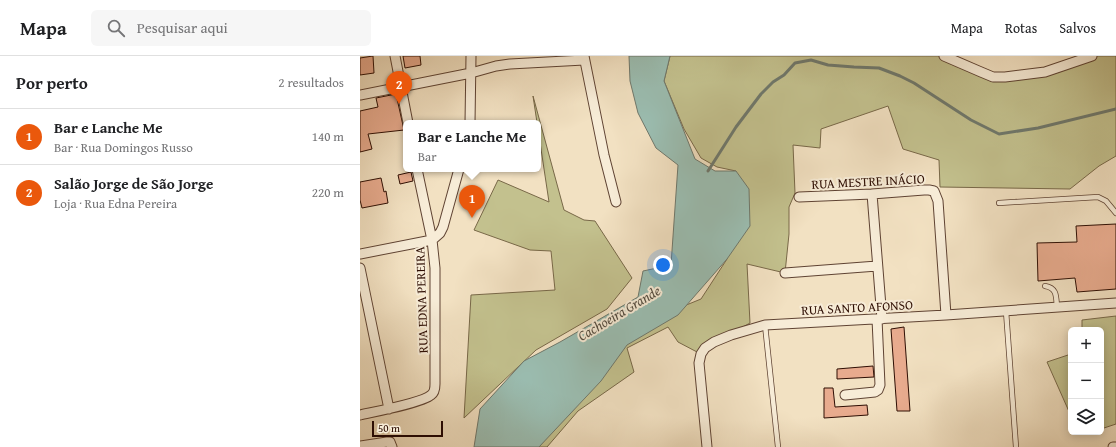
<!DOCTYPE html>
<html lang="pt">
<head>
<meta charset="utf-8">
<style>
  body { margin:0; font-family:"Gentium Book Plus",serif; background:#f6f6f6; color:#202124 }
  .controls { position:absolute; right:12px; bottom:12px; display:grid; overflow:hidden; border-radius:6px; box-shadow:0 2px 10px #0003 }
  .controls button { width:36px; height:36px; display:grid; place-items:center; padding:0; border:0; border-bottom:1px solid #e0e0e0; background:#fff; color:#202124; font:20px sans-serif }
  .scale { position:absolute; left:12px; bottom:10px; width:71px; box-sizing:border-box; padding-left:4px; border:2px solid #2e0e03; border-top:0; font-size:11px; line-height:14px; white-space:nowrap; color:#2e0e03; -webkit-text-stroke:3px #f7ecd7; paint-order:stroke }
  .you { position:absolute; left:303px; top:209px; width:14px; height:14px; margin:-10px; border:3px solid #fff; border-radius:50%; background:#1a73e8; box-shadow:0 0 0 6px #1a73e833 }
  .badge { display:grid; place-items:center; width:26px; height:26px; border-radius:50%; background:#ea580c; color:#fff; font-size:13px; font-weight:700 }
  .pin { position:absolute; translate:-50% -33px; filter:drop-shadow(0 1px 2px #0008) }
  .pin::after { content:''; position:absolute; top:21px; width:14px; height:12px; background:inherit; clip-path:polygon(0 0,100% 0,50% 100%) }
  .popup { position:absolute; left:43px; top:64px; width:138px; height:52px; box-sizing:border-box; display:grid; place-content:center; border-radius:6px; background:#fff; filter:drop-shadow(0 1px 3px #0005); font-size:13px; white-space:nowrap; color:#757577 }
  .popup b { font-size:15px; color:#202124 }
  .popup::after { content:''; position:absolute; left:50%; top:100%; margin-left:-8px; border:8px solid transparent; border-top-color:#fff }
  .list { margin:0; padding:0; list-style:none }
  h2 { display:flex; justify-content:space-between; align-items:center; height:52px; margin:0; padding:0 16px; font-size:17px }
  h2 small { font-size:13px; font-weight:400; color:#757577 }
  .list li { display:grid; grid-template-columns:26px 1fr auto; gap:12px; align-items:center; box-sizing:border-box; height:56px; padding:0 16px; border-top:1px solid #e0e0e0 }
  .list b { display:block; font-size:15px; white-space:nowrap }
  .list p { margin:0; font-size:13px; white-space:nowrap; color:#757577 }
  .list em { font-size:13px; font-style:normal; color:#757577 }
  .icon { flex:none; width:22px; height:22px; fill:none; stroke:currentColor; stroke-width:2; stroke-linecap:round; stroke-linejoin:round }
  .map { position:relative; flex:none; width:756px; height:391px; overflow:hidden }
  header { display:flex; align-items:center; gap:24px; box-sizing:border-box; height:56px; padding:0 20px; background:#fff; border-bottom:1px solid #e0e0e0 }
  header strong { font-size:19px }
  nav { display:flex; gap:22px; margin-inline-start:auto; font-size:14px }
  .search { width:280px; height:36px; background:#f6f6f6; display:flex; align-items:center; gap:10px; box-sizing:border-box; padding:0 14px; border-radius:6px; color:#757577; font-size:15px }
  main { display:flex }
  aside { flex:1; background:#fff }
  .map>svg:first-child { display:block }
</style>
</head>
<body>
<header>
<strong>Mapa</strong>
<div class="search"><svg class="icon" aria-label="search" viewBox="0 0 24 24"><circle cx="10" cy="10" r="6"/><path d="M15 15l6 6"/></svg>Pesquisar aqui</div>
<nav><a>Mapa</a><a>Rotas</a><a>Salvos</a></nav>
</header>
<main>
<aside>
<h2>Por perto<small>2 resultados</small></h2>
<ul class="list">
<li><span class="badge">1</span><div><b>Bar e Lanche Me</b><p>Bar · Rua Domingos Russo</p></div><em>140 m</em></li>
<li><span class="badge">2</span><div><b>Salão Jorge de São Jorge</b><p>Loja · Rua Edna Pereira</p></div><em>220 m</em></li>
</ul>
</aside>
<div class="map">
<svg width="756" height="391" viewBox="0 0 756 391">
  <rect width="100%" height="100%" fill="#f2e1c2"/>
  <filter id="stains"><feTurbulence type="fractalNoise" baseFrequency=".005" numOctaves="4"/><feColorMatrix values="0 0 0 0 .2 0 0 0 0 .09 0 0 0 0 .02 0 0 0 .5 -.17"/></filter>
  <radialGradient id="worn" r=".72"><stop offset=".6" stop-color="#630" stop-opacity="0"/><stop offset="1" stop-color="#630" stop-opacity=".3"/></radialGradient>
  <path fill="#c3c18e" stroke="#786848" d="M310,0H587L645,21L734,0H756V100L739,110L710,133L580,131L579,104L543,93L528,50L461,73L460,92L433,89L435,137L429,151V178L425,217L387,208L390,267L337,296L318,286L308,271L267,292L274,316L218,355L187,391H135L265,274L341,243L367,203L376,115L357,111L341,102L324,73L304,25Z
    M173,40L204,154L224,164L235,165L272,222L247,253L176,294L104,362L111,239L195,234L191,195L170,194L114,174L138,124L189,146Z
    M756,260V368L741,373V274H722V264Z
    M711,298V360L687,306Z"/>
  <path fill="#9bbeb2" stroke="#6f786c" d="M269,0H310L304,25L335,103L355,115H376L389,133L390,170L367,203L318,259L267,289L241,325L179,391H114L120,353L164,305L200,286L278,241L283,215L311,209L318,109L296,92L278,57L270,25Z"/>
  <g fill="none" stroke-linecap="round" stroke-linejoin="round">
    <path stroke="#6f786c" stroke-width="3" d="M348,115L376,71L401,38L413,26L424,19L435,7L451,4L468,9L494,11L519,12L540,20L554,27L611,64L639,78L678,72L756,53"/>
  </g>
  <path fill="#e8ab8e" stroke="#2e0e03" d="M13,0L14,17L0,19V2Z
    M43,0H60L61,9L45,12Z
    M36,38L44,74L8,78L12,93L0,96V55L18,51L16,42Z
    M51,116L53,125L40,128L38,119Z
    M21,122L24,136L26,135L28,147L2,152L0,144V126Z
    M756,168V233L717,236L715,222L678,225L677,187L717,186L716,170Z
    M544,271L550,355H537L531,273Z
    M513,310L514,321L477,323V313Z
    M464,332H473L475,351L507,349L508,359L464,362Z"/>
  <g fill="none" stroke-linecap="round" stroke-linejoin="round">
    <g stroke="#5f4333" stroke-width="6">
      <path id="lane" d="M639,147L738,141L746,145L756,157
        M685,230C697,232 696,240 697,251
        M646,255L656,391
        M405,269L418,391"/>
    </g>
    <g stroke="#5f4333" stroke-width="11">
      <path id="street" d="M35,0L48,67
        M224,0L244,99L256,146
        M584,0L621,16L633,21H645L685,16L732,0
        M0,39L111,17L136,10L150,8L224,4
        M110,67L111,0
        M512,138L522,263
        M439,141L512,138L564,134H569L574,135L578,145L586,259
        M0,198L72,184L80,177L83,171L99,113
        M0,212L29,353
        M425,217L517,210
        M485,339L515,336L518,334L520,329L517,263
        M0,359C13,356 62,347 71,339C74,337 75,332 75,328V212L72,184L57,113
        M0,390L27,386H30L32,391
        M347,391L339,307L341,298L345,292L354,286L371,279L405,269L586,259L756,247
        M753,391H756"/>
    </g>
    <use href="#lane" stroke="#f7ecd7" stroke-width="4.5"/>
    <use href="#street" stroke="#f7ecd7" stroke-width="9"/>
  </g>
  <g text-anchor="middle" stroke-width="4" stroke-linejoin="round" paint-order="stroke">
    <g font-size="13" fill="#2e0e03" stroke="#f7ecd7">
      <text transform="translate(508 125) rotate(-3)" y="5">RUA MESTRE INÁCIO</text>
      <text transform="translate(61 244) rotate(-92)" y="5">RUA EDNA PEREIRA</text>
      <text transform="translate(497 251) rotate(-3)" y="5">RUA SANTO AFONSO</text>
    </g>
    <g font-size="14" font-style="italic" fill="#544c40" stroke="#f7ecd7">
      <text transform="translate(259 257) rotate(-31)" y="5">Cachoeira Grande</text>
    </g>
  </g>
  <rect width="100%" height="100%" filter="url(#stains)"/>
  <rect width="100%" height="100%" fill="url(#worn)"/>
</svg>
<div class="controls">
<button>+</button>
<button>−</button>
<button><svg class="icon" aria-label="layers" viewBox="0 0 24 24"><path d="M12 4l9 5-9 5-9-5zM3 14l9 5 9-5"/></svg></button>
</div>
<div class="scale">50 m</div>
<div class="you"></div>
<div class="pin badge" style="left:112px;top:162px">1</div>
<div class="popup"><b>Bar e Lanche Me</b>Bar</div>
<div class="pin badge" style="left:39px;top:48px">2</div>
</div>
</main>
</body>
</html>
